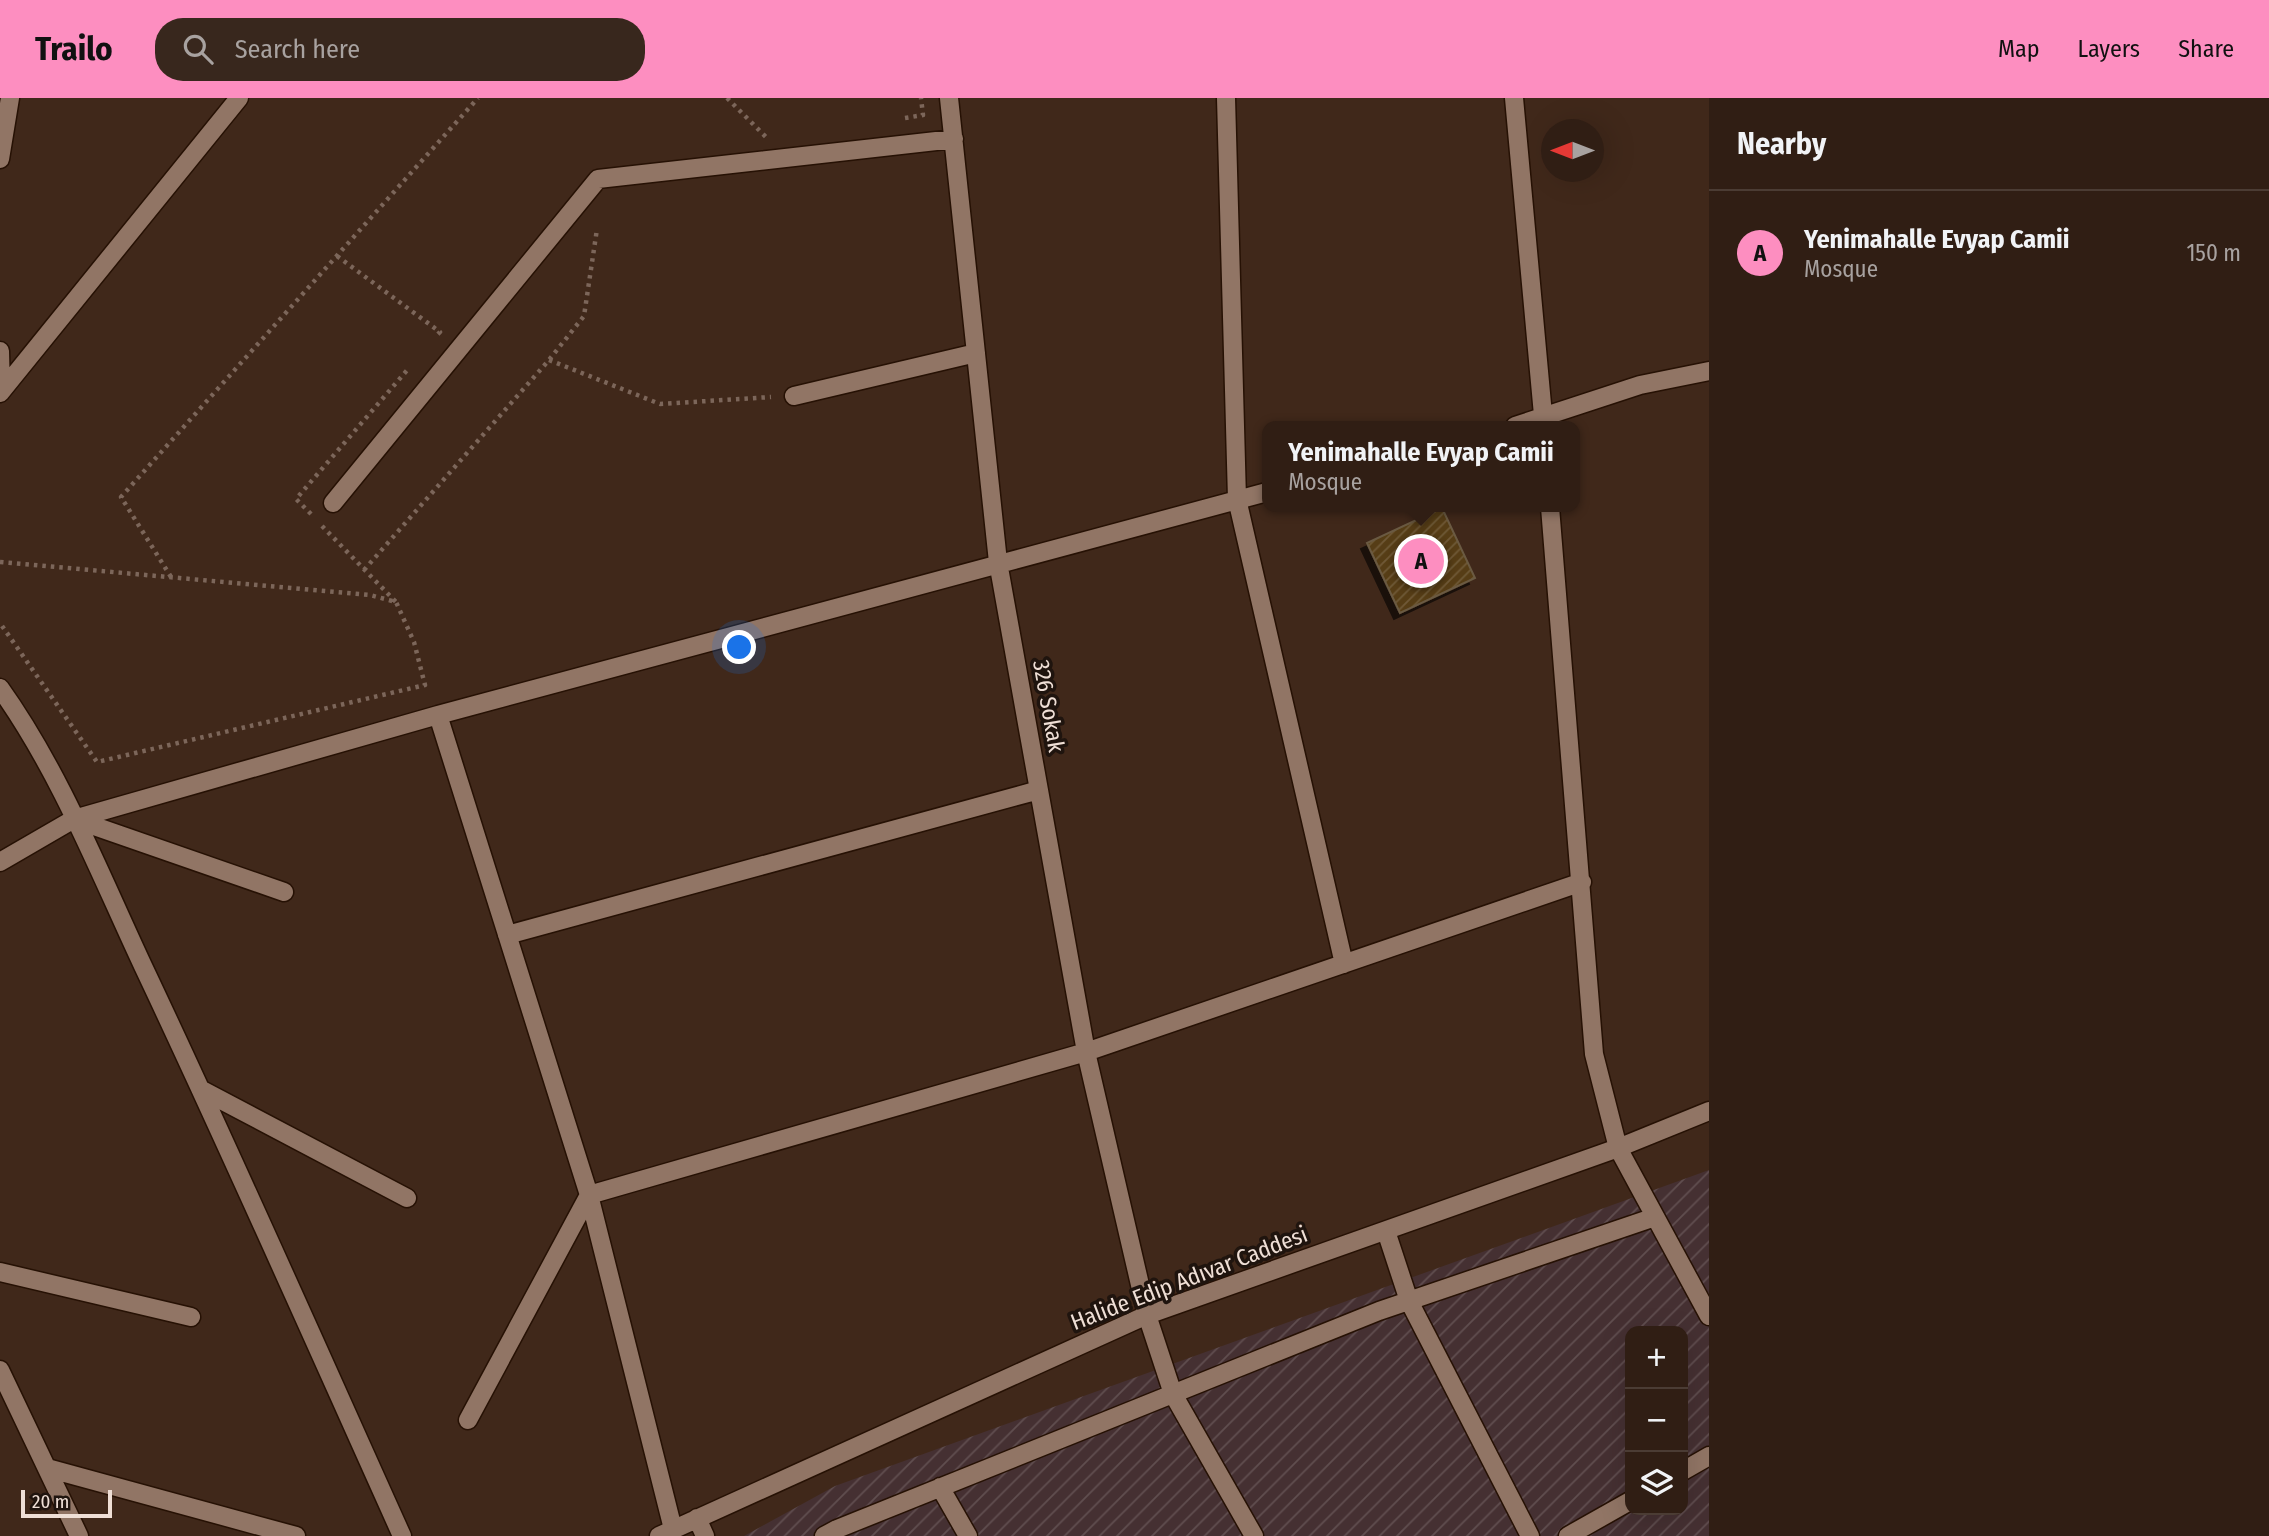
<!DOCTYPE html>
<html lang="en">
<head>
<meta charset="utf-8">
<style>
  body { margin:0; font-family:"Fira Sans Condensed",sans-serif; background:#38271d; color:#f1f3f6 }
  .controls { position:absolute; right:21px; bottom:21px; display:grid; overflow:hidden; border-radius:14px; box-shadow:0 7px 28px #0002 }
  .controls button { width:63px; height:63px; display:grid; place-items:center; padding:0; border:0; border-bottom:2px solid #4b3c34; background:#301e14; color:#f1f3f6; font:35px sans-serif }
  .compass { position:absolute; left:1541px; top:21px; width:63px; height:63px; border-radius:50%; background:#301e14; box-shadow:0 7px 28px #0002; rotate:270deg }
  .scale { position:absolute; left:21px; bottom:18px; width:91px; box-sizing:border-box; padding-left:7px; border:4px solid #efdfd6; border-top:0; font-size:19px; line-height:24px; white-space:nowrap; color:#efdfd6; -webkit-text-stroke:5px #1f140e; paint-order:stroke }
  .you { position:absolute; left:740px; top:550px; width:24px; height:24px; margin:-18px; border:5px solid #fff; border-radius:50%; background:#1a73e8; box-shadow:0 0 0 10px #1a73e833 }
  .badge { display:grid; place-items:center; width:46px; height:46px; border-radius:50%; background:#fd8ec0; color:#111; font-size:23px; font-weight:700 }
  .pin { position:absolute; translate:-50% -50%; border:4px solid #fff; box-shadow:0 2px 7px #0006 }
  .popup { position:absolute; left:1262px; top:323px; width:318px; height:91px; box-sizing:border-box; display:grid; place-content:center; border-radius:14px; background:#301e14; filter:drop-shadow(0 2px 5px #0005); font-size:23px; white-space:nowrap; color:#a8a2a0 }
  .popup b { font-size:26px; color:#f1f3f6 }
  .popup::after { content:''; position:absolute; left:50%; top:100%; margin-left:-14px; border:14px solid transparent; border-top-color:#301e14 }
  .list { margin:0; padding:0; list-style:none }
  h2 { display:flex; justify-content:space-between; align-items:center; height:91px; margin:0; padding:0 28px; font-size:30px }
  h2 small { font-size:23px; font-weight:400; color:#a8a2a0 }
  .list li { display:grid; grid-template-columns:46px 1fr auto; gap:21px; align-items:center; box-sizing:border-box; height:126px; padding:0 28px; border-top:2px solid #4b3c34 }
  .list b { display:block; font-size:26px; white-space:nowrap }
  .list p { margin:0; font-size:23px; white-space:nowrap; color:#a8a2a0 }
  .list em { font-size:23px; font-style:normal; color:#a8a2a0 }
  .icon { flex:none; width:38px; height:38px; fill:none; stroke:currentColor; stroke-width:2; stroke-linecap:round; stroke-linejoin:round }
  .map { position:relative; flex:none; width:1709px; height:1438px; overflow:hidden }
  header { display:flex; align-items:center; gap:42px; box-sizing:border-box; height:98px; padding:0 35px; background:#fd8ec0; color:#111 }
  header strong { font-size:33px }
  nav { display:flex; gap:38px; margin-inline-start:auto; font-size:24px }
  .search { width:490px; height:63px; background:#38271d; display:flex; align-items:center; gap:18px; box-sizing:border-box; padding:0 24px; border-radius:28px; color:#a8a2a0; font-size:26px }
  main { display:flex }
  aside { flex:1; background:#301e14 }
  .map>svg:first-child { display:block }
</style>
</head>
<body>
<header>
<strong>Trailo</strong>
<div class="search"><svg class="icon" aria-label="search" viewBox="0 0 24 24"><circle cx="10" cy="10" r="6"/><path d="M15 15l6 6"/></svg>Search here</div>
<nav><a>Map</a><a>Layers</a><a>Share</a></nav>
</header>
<main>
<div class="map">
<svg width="1709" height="1438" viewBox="0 0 1709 1438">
  <defs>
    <pattern id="industrial-furrows" width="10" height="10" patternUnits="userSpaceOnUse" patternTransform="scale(1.75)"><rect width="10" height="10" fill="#453032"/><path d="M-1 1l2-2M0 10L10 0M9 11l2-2" fill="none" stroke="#604e4f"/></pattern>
    <pattern id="building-hatch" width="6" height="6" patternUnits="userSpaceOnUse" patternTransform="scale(1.75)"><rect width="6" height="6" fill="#573e16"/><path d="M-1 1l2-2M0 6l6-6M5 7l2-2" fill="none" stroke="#6f5937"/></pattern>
    <filter id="shadow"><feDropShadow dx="-6" dy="6" stdDeviation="0" flood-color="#0009"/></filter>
  </defs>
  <rect width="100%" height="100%" fill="#40281a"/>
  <path fill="url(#industrial-furrows)" fill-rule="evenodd" d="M1709,1072V1438H744L835,1388ZM1630,1233H1683V1412H1630Z"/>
  <path fill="url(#building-hatch)" stroke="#6b5a42" stroke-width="2" filter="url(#shadow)" d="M1442,410L1475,480L1400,515L1367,445Z"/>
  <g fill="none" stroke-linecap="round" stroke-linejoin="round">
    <g stroke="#261104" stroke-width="21">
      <path id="minor" d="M949,0L998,464L1086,954L1147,1217L1173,1296L1254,1438
        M1226,0L1237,401L1344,866
        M1514,0L1544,328
        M0,61L10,0
        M0,253L1,294
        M0,295L239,0
        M794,298L976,255
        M1515,328L1640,287L1709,273
        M333,405L598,81L954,41
        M1550,409L1594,956L1618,1050L1709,1218
        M0,590C60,674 99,774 143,868C232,1056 316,1247 402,1438
        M438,617L1267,394
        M74,721L284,794
        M0,764L74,721L438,617L589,1097L1086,954L1582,784
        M507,837L1039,692
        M202,992L407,1100
        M589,1097L673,1431
        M1386,1133L1409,1203L1530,1438
        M0,1174L191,1219
        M0,1272L79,1438
        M468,1322L589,1097
        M47,1370L296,1438
        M1683,1373L1709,1358
        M940,1389L968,1438
        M697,1420L705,1438
        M659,1438L1147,1217L1618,1050L1709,1013
        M824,1438L837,1431L1379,1213L1655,1119
        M1568,1438L1630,1403"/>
    </g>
    <path stroke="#7c665a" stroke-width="4.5" stroke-dasharray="3.5 5" stroke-linecap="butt" d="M727,0L766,39
      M905,20L923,17L921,0
      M337,158L440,234L437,237
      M549,262L660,306L771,299
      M311,416L296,401L409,270
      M322,428L396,504
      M0,464L370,497L396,504L414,544L425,587L97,664L0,525
      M364,472L549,262L584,218L597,131
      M171,479L121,399L478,0"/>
    <use href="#minor" stroke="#917565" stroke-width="18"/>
  </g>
  <g text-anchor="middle" stroke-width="7" stroke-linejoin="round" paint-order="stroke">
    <g font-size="23" fill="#efdfd6" stroke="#1f140e">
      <text transform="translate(1049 608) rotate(80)" y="8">326 Sokak</text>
      <text transform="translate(1189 1180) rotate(-21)" y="8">Halide Edip Adıvar Caddesi</text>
    </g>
  </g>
</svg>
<div class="controls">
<button>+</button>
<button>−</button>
<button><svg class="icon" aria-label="layers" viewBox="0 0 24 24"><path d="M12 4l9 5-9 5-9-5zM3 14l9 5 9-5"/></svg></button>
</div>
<svg class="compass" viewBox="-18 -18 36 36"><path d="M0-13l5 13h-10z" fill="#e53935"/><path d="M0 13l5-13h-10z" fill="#a8a2a0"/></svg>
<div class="scale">20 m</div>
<div class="you"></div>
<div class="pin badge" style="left:1421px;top:463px">A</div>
<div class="popup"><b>Yenimahalle Evyap Camii</b>Mosque</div>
</div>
<aside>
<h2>Nearby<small></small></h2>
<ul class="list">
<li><span class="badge">A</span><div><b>Yenimahalle Evyap Camii</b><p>Mosque</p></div><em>150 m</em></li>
</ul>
</aside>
</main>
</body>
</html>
